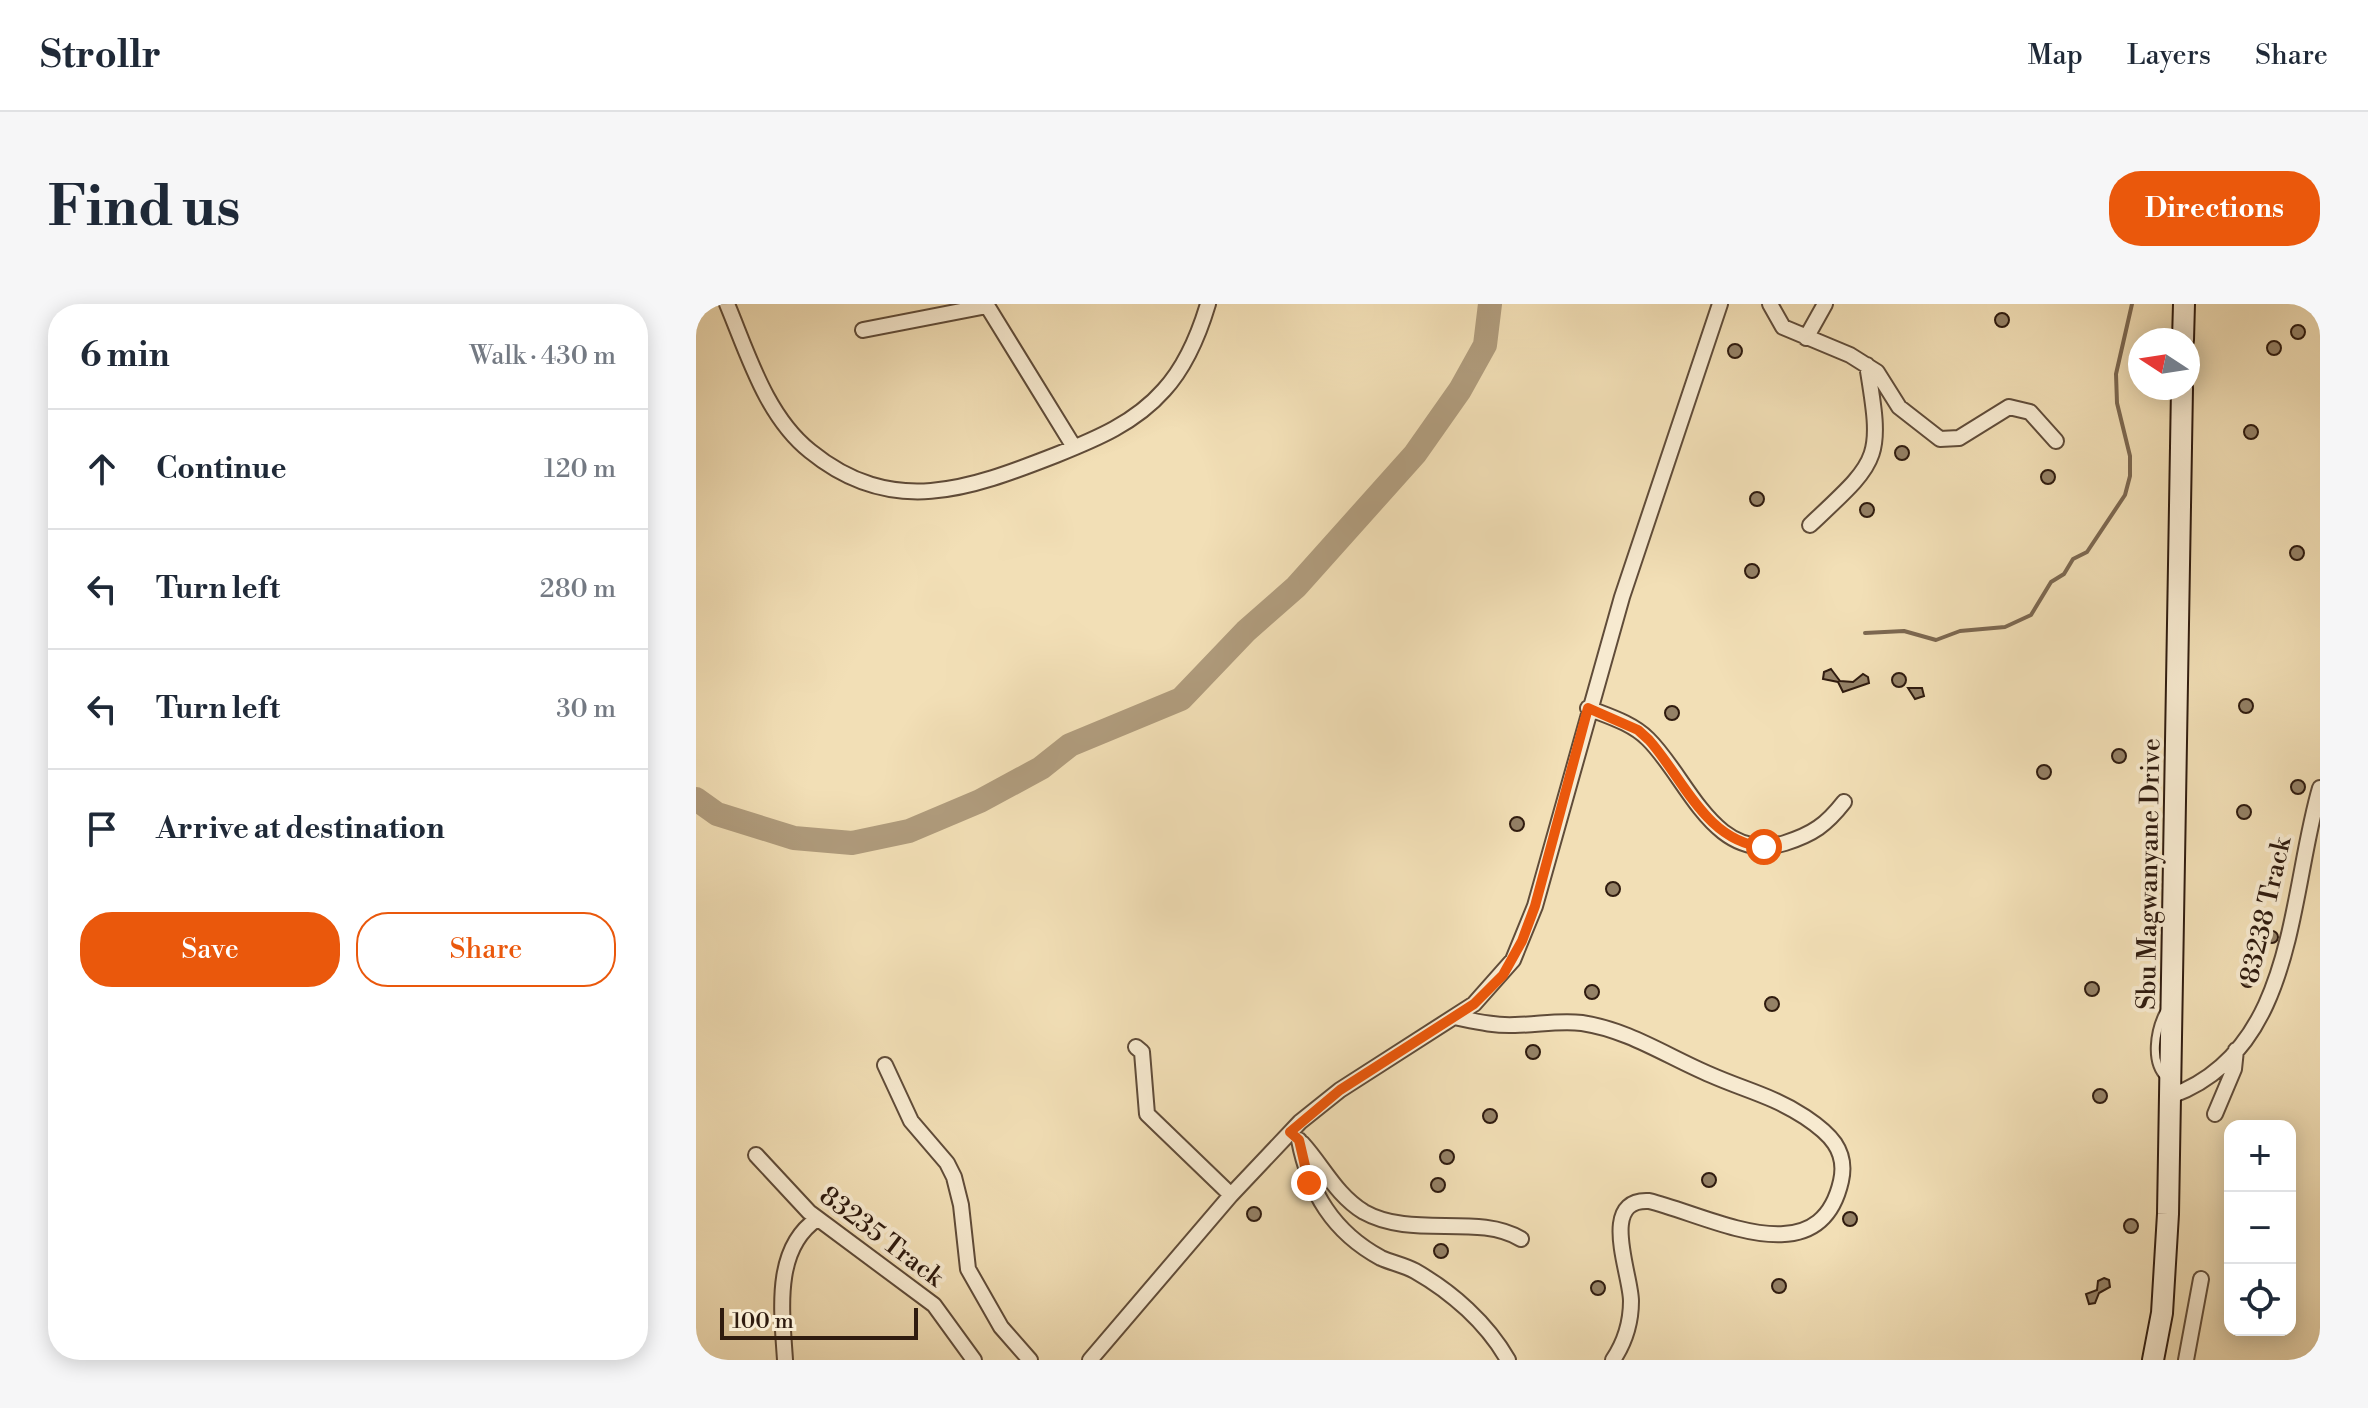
<!DOCTYPE html>
<html lang="en">
<head>
<meta charset="utf-8">
<style>
  body { margin:0; font-family:"Libre Bodoni",serif; background:#f6f6f7; color:#1f2937 }
  .controls { position:absolute; right:24px; bottom:24px; display:grid; overflow:hidden; border-radius:16px; box-shadow:0 4px 20px #0003 }
  .controls button { width:72px; height:72px; display:grid; place-items:center; padding:0; border:0; border-bottom:2px solid #e0e1e3; background:#fff; color:#1f2937; font:40px sans-serif }
  .compass { position:absolute; left:1432px; top:24px; width:72px; height:72px; border-radius:50%; background:#fff; box-shadow:0 4px 20px #0003; rotate:282deg }
  .scale { position:absolute; left:24px; bottom:20px; width:198px; box-sizing:border-box; padding-left:8px; border:4px solid #2f1b0f; border-top:0; font-size:22px; line-height:28px; white-space:nowrap; color:#2f1b0f; -webkit-text-stroke:6px #f7ead0; paint-order:stroke }
  .stop { position:absolute; width:24px; height:24px; margin:-18px; border:6px solid #ea580c; border-radius:50%; background:#fff }
  .stop.end { background:#ea580c; border-color:#fff; box-shadow:0 2px 8px #0008 }
  .list { margin:0; padding:0; list-style:none }
  h2 { display:flex; justify-content:space-between; align-items:center; height:104px; margin:0; padding:0 32px; font-size:34px }
  h2 small { font-size:26px; font-weight:400; color:#747a83 }
  .list li { display:grid; grid-template-columns:52px 1fr auto; gap:24px; align-items:center; box-sizing:border-box; height:120px; padding:0 32px; border-top:2px solid #e0e1e3 }
  .list b { display:block; font-size:30px; white-space:nowrap }
  .list em { font-size:26px; font-style:normal; color:#747a83 }
  .actions { display:flex; gap:16px; padding:24px 32px }
  .actions a { flex:1; padding:18px 0; border:2px solid #ea580c; border-radius:32px; text-align:center; font-size:28px; color:#ea580c }
  .actions .main { background:#ea580c; color:#fff }
  .icon { flex:none; width:44px; height:44px; fill:none; stroke:currentColor; stroke-width:2; stroke-linecap:round; stroke-linejoin:round }
  .map { position:relative; flex:none; width:1624px; height:1056px; overflow:hidden; border-radius:32px }
  header { display:flex; align-items:center; gap:48px; box-sizing:border-box; height:112px; padding:0 40px; background:#fff; border-bottom:2px solid #e0e1e3 }
  header strong { font-size:38px }
  nav { display:flex; gap:44px; margin-inline-start:auto; font-size:28px }
  .intro { display:flex; align-items:center; justify-content:space-between; box-sizing:border-box; height:192px; padding:0 48px }
  h1 { margin:0; font-size:56px }
  .button { padding:20px 36px; border-radius:32px; background:#ea580c; color:#fff; font-size:28px; font-weight:700 }
  main { display:flex; gap:48px; padding:0 48px }
  aside { flex:1; background:#fff; border-radius:32px; box-shadow:0 4px 20px #0003 }
  .map>svg:first-child { display:block }
</style>
</head>
<body>
<header>
<strong>Strollr</strong>
<nav><a>Map</a><a>Layers</a><a>Share</a></nav>
</header>
<div class="intro"><h1>Find us</h1><a class="button">Directions</a></div>
<main>
<aside>
<h2>6 min<small>Walk · 430 m</small></h2>
<ul class="list">
<li><svg class="icon" aria-label="ahead" viewBox="0 0 24 24"><path d="M12 20V5M6 11l6-6 6 6"/></svg><div><b>Continue</b></div><em>120 m</em></li>
<li><svg class="icon" aria-label="left" viewBox="0 0 24 24"><path d="M17 20v-9H6M10 6l-5 5 5 5"/></svg><div><b>Turn left</b></div><em>280 m</em></li>
<li><svg class="icon" aria-label="left" viewBox="0 0 24 24"><path d="M17 20v-9H6M10 6l-5 5 5 5"/></svg><div><b>Turn left</b></div><em>30 m</em></li>
<li><svg class="icon" aria-label="arrive" viewBox="0 0 24 24"><path d="M6 21V4h12l-3 4 3 4H6"/></svg><div><b>Arrive at destination</b></div></li>
</ul>
<div class="actions"><a class="main">Save</a><a>Share</a></div>
</aside>
<div class="map">
<svg width="1624" height="1056" viewBox="0 0 1624 1056">
  <rect width="100%" height="100%" fill="#f2dfb6"/>
  <filter id="stains"><feTurbulence type="fractalNoise" baseFrequency=".0025" numOctaves="4"/><feColorMatrix values="0 0 0 0 .2 0 0 0 0 .09 0 0 0 0 .02 0 0 0 .5 -.17"/></filter>
  <radialGradient id="worn" r=".72"><stop offset=".6" stop-color="#630" stop-opacity="0"/><stop offset="1" stop-color="#630" stop-opacity=".3"/></radialGradient>
  <g fill="none" stroke-linecap="round" stroke-linejoin="round">
    <path stroke="#7c6851" stroke-width="4" d="M1169,329L1208,327L1240,336L1264,327L1309,323L1335,311L1355,278L1368,270L1377,255L1391,248L1429,191L1434,172V152L1421,99L1420,70L1436,0"/>
    <path stroke="#b09c7d" stroke-width="24" d="M0,495L21,510L98,534L156,539L213,527L284,497L345,464L374,441L485,395L550,327L600,283L719,150L764,86L789,41L794,0"/>
  </g>
  <path fill="#948166" stroke="#2f1b0f" stroke-width="2" d="M1299 16a7 7 0 1 1 14 0a7 7 0 1 1-14 0Z
    M1595 28a7 7 0 1 1 14 0a7 7 0 1 1-14 0Z
    M1571 44a7 7 0 1 1 14 0a7 7 0 1 1-14 0Z
    M1032 47a7 7 0 1 1 14 0a7 7 0 1 1-14 0Z
    M1548 128a7 7 0 1 1 14 0a7 7 0 1 1-14 0Z
    M1199 149a7 7 0 1 1 14 0a7 7 0 1 1-14 0Z
    M1345 173a7 7 0 1 1 14 0a7 7 0 1 1-14 0Z
    M1054 195a7 7 0 1 1 14 0a7 7 0 1 1-14 0Z
    M1164 206a7 7 0 1 1 14 0a7 7 0 1 1-14 0Z
    M1594 249a7 7 0 1 1 14 0a7 7 0 1 1-14 0Z
    M1049 267a7 7 0 1 1 14 0a7 7 0 1 1-14 0Z
    M1135,365L1144,377L1157,378L1167,370L1172,373L1173,379L1147,388L1142,378L1127,375L1128,368Z
    M1196 376a7 7 0 1 1 14 0a7 7 0 1 1-14 0Z
    M1212,384H1226L1228,392L1219,395Z
    M1543 402a7 7 0 1 1 14 0a7 7 0 1 1-14 0Z
    M969 409a7 7 0 1 1 14 0a7 7 0 1 1-14 0Z
    M1416 452a7 7 0 1 1 14 0a7 7 0 1 1-14 0Z
    M1341 468a7 7 0 1 1 14 0a7 7 0 1 1-14 0Z
    M1595 483a7 7 0 1 1 14 0a7 7 0 1 1-14 0Z
    M1541 508a7 7 0 1 1 14 0a7 7 0 1 1-14 0Z
    M814 520a7 7 0 1 1 14 0a7 7 0 1 1-14 0Z
    M910 585a7 7 0 1 1 14 0a7 7 0 1 1-14 0Z
    M1570 633a6 6 0 1 1 12 0a6 6 0 1 1-12 0Z
    M1545 676a7 7 0 1 1 14 0a7 7 0 1 1-14 0Z
    M1389 685a7 7 0 1 1 14 0a7 7 0 1 1-14 0Z
    M889 688a7 7 0 1 1 14 0a7 7 0 1 1-14 0Z
    M1069 700a7 7 0 1 1 14 0a7 7 0 1 1-14 0Z
    M830 748a7 7 0 1 1 14 0a7 7 0 1 1-14 0Z
    M1397 792a7 7 0 1 1 14 0a7 7 0 1 1-14 0Z
    M787 812a7 7 0 1 1 14 0a7 7 0 1 1-14 0Z
    M744 853a7 7 0 1 1 14 0a7 7 0 1 1-14 0Z
    M1006 876a7 7 0 1 1 14 0a7 7 0 1 1-14 0Z
    M735 881a7 7 0 1 1 14 0a7 7 0 1 1-14 0Z
    M551 910a7 7 0 1 1 14 0a7 7 0 1 1-14 0Z
    M1147 915a7 7 0 1 1 14 0a7 7 0 1 1-14 0Z
    M1428 922a7 7 0 1 1 14 0a7 7 0 1 1-14 0Z
    M738 947a7 7 0 1 1 14 0a7 7 0 1 1-14 0Z
    M1408,974L1413,976L1414,983L1403,989L1399,999L1393,1000L1390,990L1401,986L1402,977Z
    M1076 982a7 7 0 1 1 14 0a7 7 0 1 1-14 0Z
    M895 984a7 7 0 1 1 14 0a7 7 0 1 1-14 0Z"/>
  <g fill="none" stroke-linecap="round" stroke-linejoin="round">
    <g stroke="#604c39" stroke-width="11">
      <path id="service" d="M1469,707C1459,725 1453,759 1470,774"/>
    </g>
    <g stroke="#604c39" stroke-width="18">
      <path id="minor" d="M31,0C52,50 70,112 114,147C196,214 273,185 360,151C400,135 439,119 468,86C490,62 503,30 512,0
        M290,0L378,143
        M1074,0L1087,23L1154,51L1181,68L1203,103L1244,135L1263,134L1313,103L1334,108L1360,137
        M167,26L291,2
        M1110,34L1129,0
        M1114,221C1184,155 1187,157 1171,61
        M892,404C912,412 936,419 952,435C992,474 1018,561 1089,539C1117,530 1130,521 1148,498
        M758,713C778,717 798,722 819,721C841,721 863,716 886,719C933,726 972,753 1015,771C1049,786 1077,792 1109,813C1133,829 1152,846 1145,877C1123,974 1015,912 953,897C902,894 935,970 935,997C935,1019 929,1038 917,1056
        M440,743L446,748L451,810L535,891
        M189,761L215,817L251,859L258,873L265,901L272,965L305,1023L334,1056
        M1475,792C1600,747 1593,590 1624,484
        M1519,810L1538,765L1540,746
        M603,836C613,888 637,928 685,954C696,959 708,961 719,967C756,988 791,1019 812,1056
        M606,839C627,862 640,891 668,908C716,935 782,909 825,935
        M60,851L113,908L238,1001L278,1056
        M89,1056C86,1008 77,945 121,915
        M394,1056L535,891L604,818L644,786L778,700L817,656L839,602L926,293L1024,0
        M1490,1056L1505,975"/>
    </g>
    <g stroke="#2f1b0f" stroke-width="24">
      <path id="secondary" d="M1487,36L1488,0
        M1457,1056L1466,1009L1472,910L1486,84"/>
    </g>
    <use href="#service" stroke="#f7ead0" stroke-width="7"/>
    <use href="#minor" stroke="#f7ead0" stroke-width="14"/>
    <use href="#secondary" stroke="#f7ead0" stroke-width="20"/>
  </g>
  <g fill="none" stroke-linecap="round" stroke-linejoin="round">
    <path stroke="#ea580c" stroke-width="10" d="M613,879L603,836L594,828L644,786L778,700L807,671L826,637L839,602L892,404L942,426L953,436C987,474 1010,538 1068,543"/>
  </g>
  <g text-anchor="middle" stroke-width="8" stroke-linejoin="round" paint-order="stroke">
    <g font-size="26" fill="#2f1b0f" stroke="#f7ead0">
      <text transform="translate(1452 570) rotate(-89)" y="9">Sbu Magwanyane Drive</text>
      <text transform="translate(1569 606) rotate(-77)" y="9">83238 Track</text>
      <text transform="translate(186 932) rotate(37)" y="9">83235 Track</text>
    </g>
  </g>
  <rect width="100%" height="100%" filter="url(#stains)"/>
  <rect width="100%" height="100%" fill="url(#worn)"/>
</svg>
<div class="controls">
<button>+</button>
<button>−</button>
<button><svg class="icon" aria-label="locate" viewBox="0 0 24 24"><circle cx="12" cy="12" r="6"/><path d="M12 2v4M12 18v4M2 12h4M18 12h4"/></svg></button>
</div>
<svg class="compass" viewBox="-18 -18 36 36"><path d="M0-13l5 13h-10z" fill="#e53935"/><path d="M0 13l5-13h-10z" fill="#747a83"/></svg>
<div class="scale">100 m</div>
<div class="stop" style="left:1068px;top:543px"></div>
<div class="stop end" style="left:613px;top:879px"></div>
</div>
</main>
</body>
</html>
